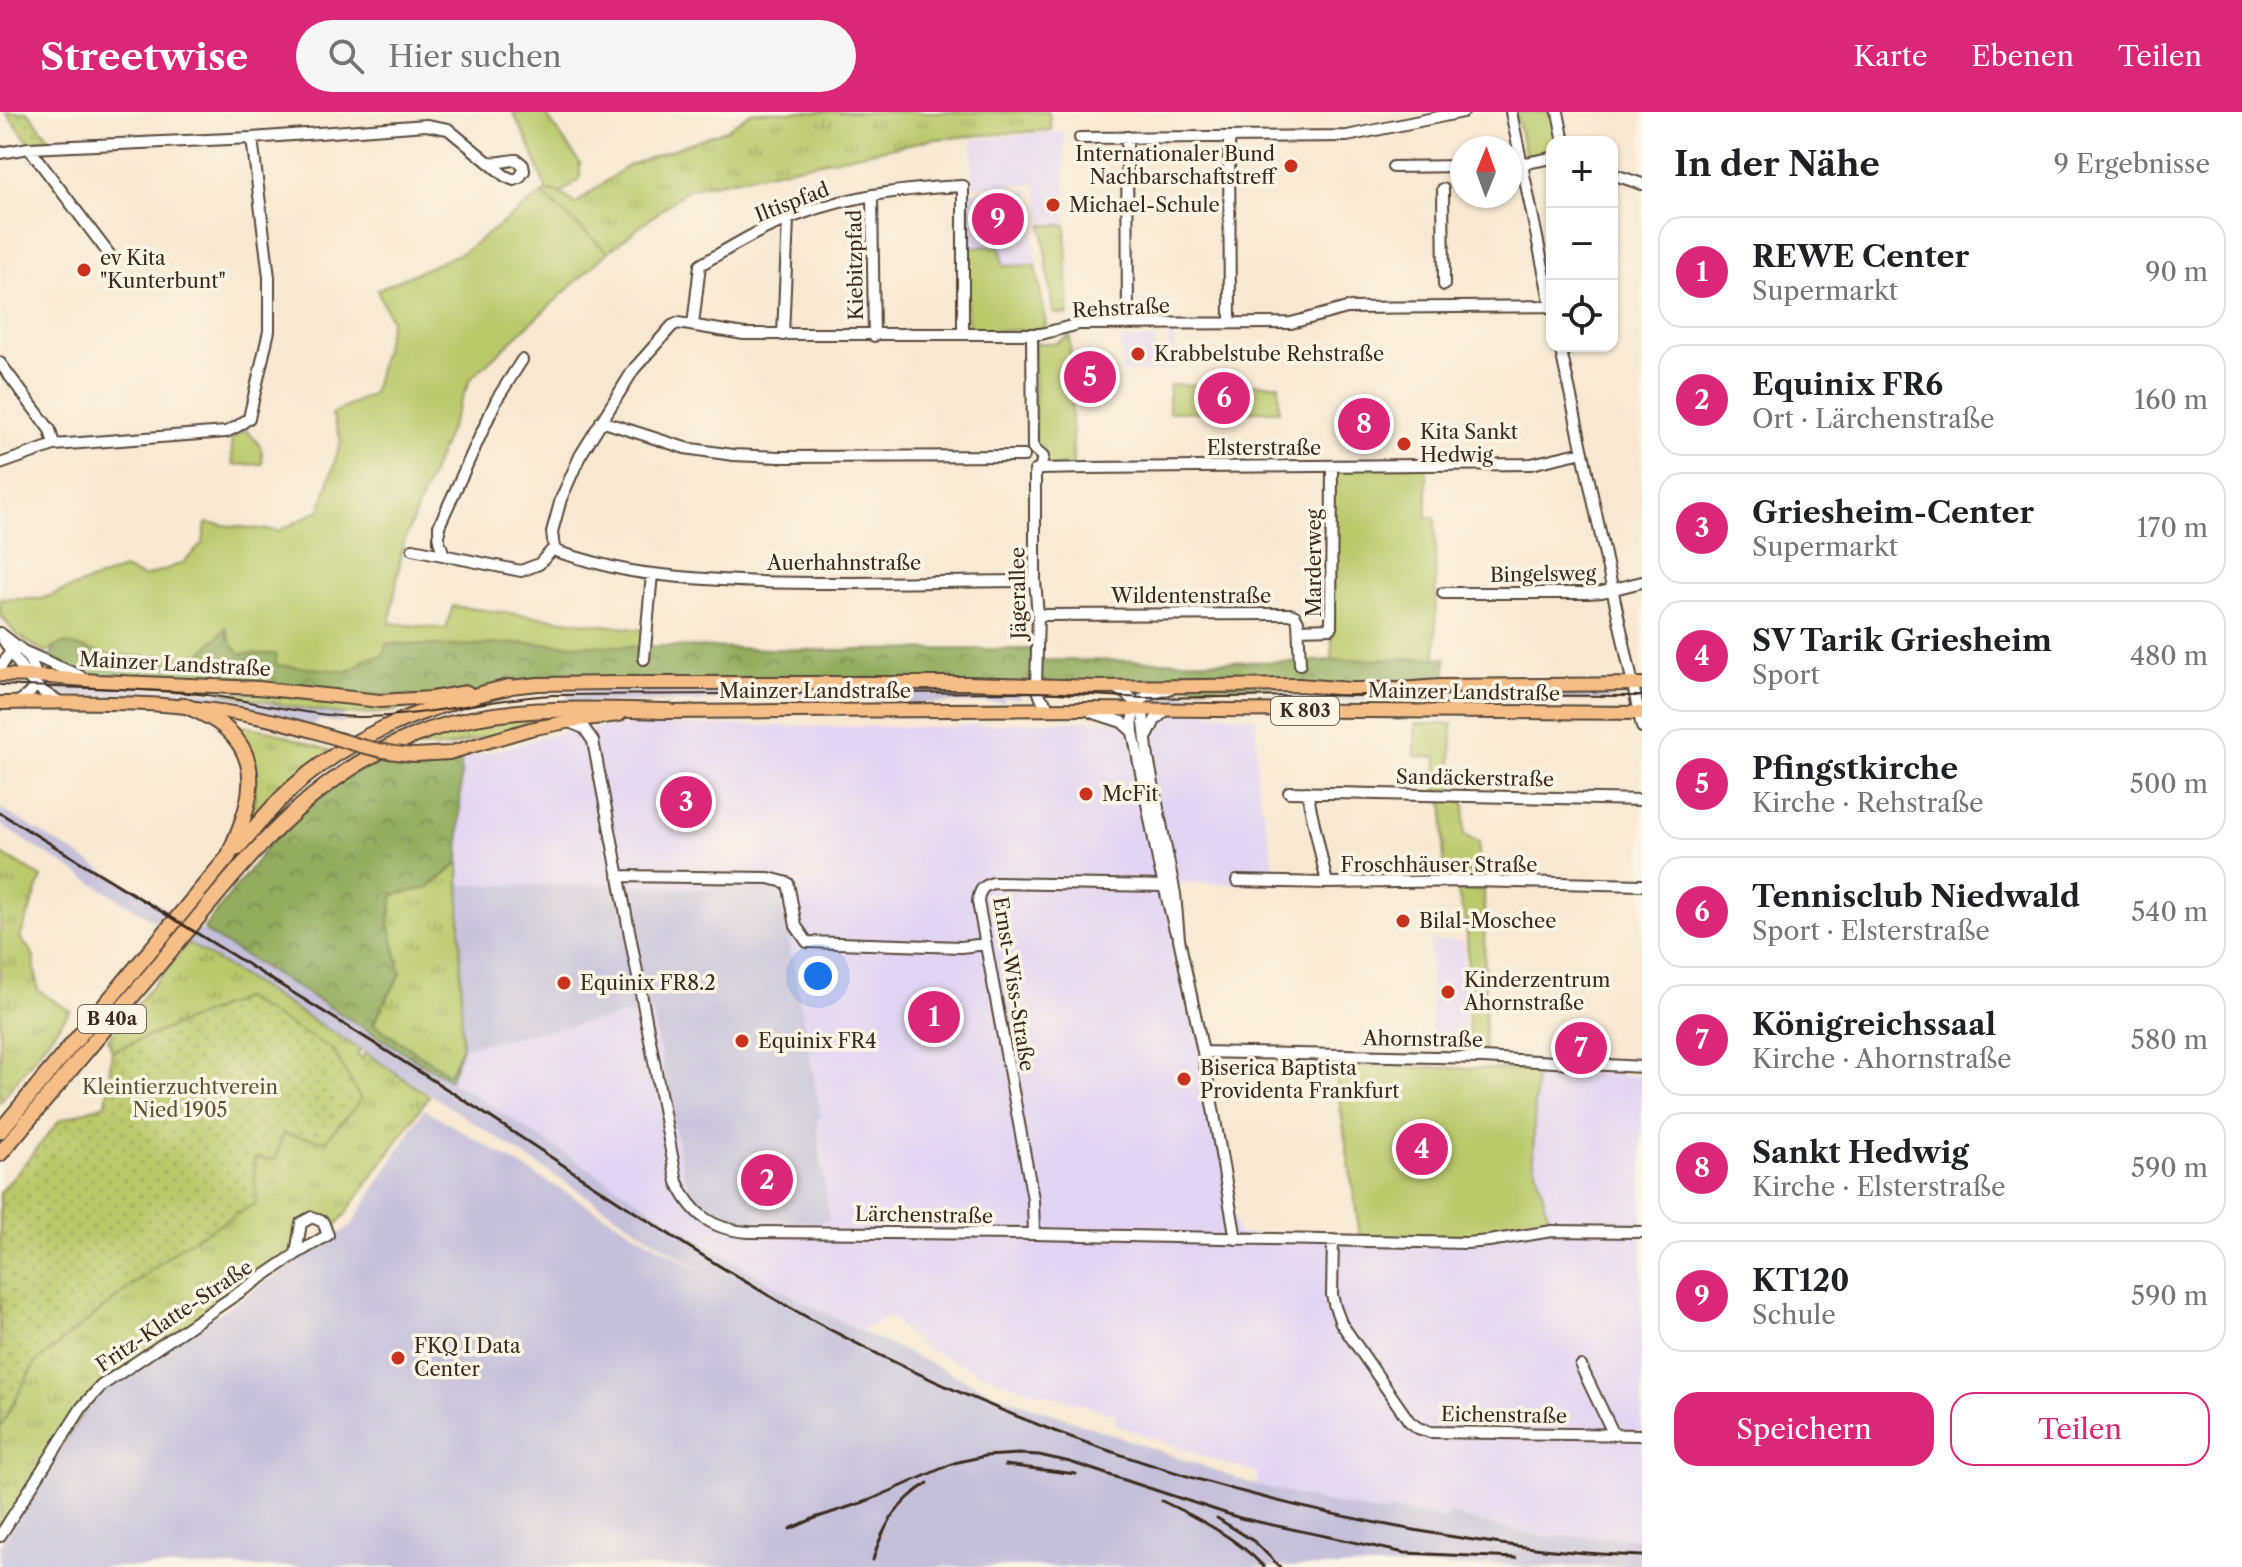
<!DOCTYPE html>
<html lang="de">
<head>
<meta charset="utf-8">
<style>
  body { margin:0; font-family:"Libre Caslon Text",serif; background:#f6f6f6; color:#202124 }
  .controls { position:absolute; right:24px; top:24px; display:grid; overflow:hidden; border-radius:16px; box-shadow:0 2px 6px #0004 }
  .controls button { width:72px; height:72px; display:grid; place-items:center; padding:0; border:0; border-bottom:2px solid #e0e0e0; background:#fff; color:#202124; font:40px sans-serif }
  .compass { position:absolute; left:1450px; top:24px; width:72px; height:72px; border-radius:50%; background:#fff; box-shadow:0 2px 6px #0004; rotate:1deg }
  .you { position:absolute; left:818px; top:864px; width:28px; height:28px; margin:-20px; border:6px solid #fff; border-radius:50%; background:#1a73e8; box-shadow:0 0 0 12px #1a73e833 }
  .badge { display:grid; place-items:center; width:52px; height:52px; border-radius:50%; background:#db2777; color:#fff; font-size:26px; font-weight:700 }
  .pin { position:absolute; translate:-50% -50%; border:4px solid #fff; box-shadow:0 2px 8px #0006 }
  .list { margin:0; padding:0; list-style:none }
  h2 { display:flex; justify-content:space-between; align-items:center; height:104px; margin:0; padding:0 32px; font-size:34px }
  h2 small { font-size:26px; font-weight:400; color:#757577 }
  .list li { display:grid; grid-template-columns:52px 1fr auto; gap:24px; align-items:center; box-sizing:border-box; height:112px; margin:0 16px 16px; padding:0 16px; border:2px solid #e0e0e0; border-radius:24px }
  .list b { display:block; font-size:30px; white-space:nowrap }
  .list p { margin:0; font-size:26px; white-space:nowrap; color:#757577 }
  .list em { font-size:26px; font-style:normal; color:#757577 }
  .actions { display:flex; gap:16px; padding:24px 32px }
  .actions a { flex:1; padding:18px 0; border:2px solid #db2777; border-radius:24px; text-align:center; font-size:28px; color:#db2777 }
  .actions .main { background:#db2777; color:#fff }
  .icon { flex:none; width:44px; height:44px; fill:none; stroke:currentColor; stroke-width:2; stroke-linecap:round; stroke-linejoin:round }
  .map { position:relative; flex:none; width:1642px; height:1455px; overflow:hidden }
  header { display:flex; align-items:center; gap:48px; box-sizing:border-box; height:112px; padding:0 40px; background:#db2777; color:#fff }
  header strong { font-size:38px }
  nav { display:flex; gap:44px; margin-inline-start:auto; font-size:28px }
  .search { width:560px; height:72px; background:#f6f6f6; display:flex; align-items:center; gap:20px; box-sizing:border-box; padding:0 28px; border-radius:44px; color:#757577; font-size:30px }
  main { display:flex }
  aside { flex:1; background:#fff }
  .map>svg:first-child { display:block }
</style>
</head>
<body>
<header>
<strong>Streetwise</strong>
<div class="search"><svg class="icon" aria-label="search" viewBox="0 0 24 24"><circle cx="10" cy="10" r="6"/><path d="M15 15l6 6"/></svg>Hier suchen</div>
<nav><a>Karte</a><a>Ebenen</a><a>Teilen</a></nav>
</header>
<main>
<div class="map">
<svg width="1642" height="1455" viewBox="0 0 1642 1455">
  <defs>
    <pattern id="grass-tufts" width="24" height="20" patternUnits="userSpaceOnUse" patternTransform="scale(2)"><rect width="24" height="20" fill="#bac96b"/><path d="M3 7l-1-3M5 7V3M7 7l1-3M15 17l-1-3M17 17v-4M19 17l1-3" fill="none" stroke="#98a357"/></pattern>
    <pattern id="forest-crowns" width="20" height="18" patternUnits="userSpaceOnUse" patternTransform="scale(2)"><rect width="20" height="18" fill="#93ad5f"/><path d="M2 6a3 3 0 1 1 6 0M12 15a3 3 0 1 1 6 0" fill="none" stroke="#798d4e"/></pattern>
    <pattern id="garden-dots" width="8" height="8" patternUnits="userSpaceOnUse" patternTransform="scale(2)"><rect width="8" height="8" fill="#bac96b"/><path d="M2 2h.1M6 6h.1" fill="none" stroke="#98a357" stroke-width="1.8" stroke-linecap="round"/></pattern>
  </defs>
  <rect width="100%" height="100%" fill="#fcf5e5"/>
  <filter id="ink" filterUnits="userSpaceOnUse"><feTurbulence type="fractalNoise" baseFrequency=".0125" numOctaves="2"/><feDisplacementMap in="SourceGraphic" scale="16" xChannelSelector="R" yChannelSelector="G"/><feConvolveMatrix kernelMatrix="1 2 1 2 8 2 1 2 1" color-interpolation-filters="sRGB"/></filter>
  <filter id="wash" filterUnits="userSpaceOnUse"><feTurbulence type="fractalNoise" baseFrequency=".006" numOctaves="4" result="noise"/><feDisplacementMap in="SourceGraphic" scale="32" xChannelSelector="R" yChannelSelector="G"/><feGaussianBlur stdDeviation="1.8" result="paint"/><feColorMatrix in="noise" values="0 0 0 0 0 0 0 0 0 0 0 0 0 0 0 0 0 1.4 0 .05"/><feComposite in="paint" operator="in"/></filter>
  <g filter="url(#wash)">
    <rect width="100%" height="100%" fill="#f8e8d2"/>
    <path fill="#e2d4f3" d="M1064,19L1068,203L1053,201L1037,72L972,74L973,28Z
      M1029,79L1036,153L1003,154L964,135L963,80Z
      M1168,222H1174L1175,259L1122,260L1121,228L1154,227L1155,246H1169Z
      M1167,597L1256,606L1257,669L1278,773L1165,770L1238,1122L1468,1127L1551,1113L1533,1046L1536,958L1642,964V1426L1542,1424L1481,1411L1448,1401L1445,1407L1388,1397L1387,1402L1320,1389L1256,1373L1258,1361L1211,1347L1117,1313L1115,1302L1000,1269L942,1244L922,1234L888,1204L860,1219L800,1188L734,1149L450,968L462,935L652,897L683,1060L699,1089L716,1102L734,1108L821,1110L824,1050L780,781L773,778L610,773H459V697L461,648L564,620L620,613L943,615L1031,610L1165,608Z
      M1430,829H1463L1465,931H1458V937H1432Z"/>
    <path fill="#c5c0da" d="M41,568L219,580L291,595L343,601V611L318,608L314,615L268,601L212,590L64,583L48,577L42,572Z
      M954,574L1005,575V579H1020V587L1005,586V590L874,592L873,588L823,587L702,588L701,590H567L566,579L953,578Z
      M1442,581V589L1151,591L1146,588L1156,583Z
      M1448,581H1610V588L1448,589Z
      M0,696L450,968L734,1149L800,1188L860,1219L994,1281L1256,1373L1320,1389L1386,1402L1388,1397L1445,1407L1448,1401L1481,1411L1542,1424L1642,1426V1455H1521L1487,1451V1455H0V1433L81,1305L95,1287L117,1269L351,1114L424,997L715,1168L365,940L0,713Z
      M459,773H610L773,778L780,781L821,1004L817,1009L829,1108L821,1110L734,1108L716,1102L693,1081L683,1060L652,898L462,935Z"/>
    <path fill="url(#grass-tufts)" stroke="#7a7a44" stroke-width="2" d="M752,0H1049L1051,18L934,27L688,77L608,140L542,82L547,79L561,81L575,92L627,54L726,18Z
      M219,580L271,581L330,590L376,593H419C355,615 282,592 219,580Z
      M539,604H568L447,635L397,636L462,615Z
      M234,612L272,619L331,639L248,714L255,683L229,613Z
      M0,741L42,765L20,826L33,842L38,878L70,899L0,990Z
      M459,751L462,935L449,962L373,912L401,861L389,811L393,783L428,776Z
      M188,831L361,938L357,943L362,947L365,940L429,984L345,1103L328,1123L323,1110L301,1111L296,1142L101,1274L0,1424V1316L34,1251L180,1135L256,1091L243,886L112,939L108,927Z"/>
    <path fill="url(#forest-crowns)" stroke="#676c3e" stroke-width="2" d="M390,512L443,534L525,531L817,538L1037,537L1038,548L1299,550L1332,548L1446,546V575L567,571L432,586L98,569L47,550L56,534L66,531L108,543L196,547L226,516L228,525L240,541L277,542L276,553L350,559L365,547L383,543Z
      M461,648L459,751L428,776L393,783L389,811L401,861L373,912L449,962L462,935L450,968L217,827L205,819L204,816L272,729L293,706L348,663L379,651L422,655Z"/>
    <path fill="#bac96b" stroke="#7a7a44" stroke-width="2" d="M513,0H544L580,51V67L561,81L547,79L529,32Z
      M1516,0H1552L1560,30H1552V40L1529,45L1525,41Z
      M542,82L608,140L470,267L403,432L390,511L446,517L453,494L652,519L646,535L525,531L444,534L387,531L383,543L365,547L354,557L344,559L276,553V542L240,541L233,534L226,516L196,547L108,543L66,531L60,532L45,541L16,522L0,503V487H41L123,457L144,465L183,451L203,431L206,411L279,419L320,398L341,329L332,302L373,281L391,208L377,178L463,140Z
      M1042,113H1066L1068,203L1053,201Z
      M1001,134L1003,154L1036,153L1046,213L1041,218L968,219L964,135Z
      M1070,224L1073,354L1042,355L1035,335L1034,231H1056Z
      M1279,272V299L1169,300V273Z
      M246,318C258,330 264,335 262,352L233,353L231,327Z
      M1427,353V405L1435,406L1436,546L1332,548V354Z
      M1415,612H1452L1451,677L1465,693L1464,723L1479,730V762L1443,761L1444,693L1436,677L1437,645L1415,644Z
      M1457,778H1484L1485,939L1469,938L1467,816Z
      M1334,953L1536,958L1533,1046L1551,1113L1468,1127L1360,1124Z"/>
    <path fill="url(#garden-dots)" stroke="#7a7a44" stroke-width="2" d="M6,0H28L54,32L31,33Z
      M243,886L333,938L361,988L325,1029L283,1022L275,1048L254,1046L256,1091L180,1135L35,1251L0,1316V1081L60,1008L106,992L112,939Z"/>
  </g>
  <g filter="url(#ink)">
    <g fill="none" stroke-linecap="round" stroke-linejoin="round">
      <g stroke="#574639" stroke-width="14">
        <path id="minor" d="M1511,0L1552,198
          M1558,0L1564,30
          M1127,25L1128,211
          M1229,25L1230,211
          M1080,26L1347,24L1463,0
          M29,36L112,146
          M0,41L29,36L252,26L426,13L448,17L505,64L514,68L519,66L524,59L523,53L517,48C506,48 500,52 490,50
          M1510,54L1552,46
          M1393,55L1462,54
          M1612,62L1642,72
          M1443,77L1444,173
          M872,83L874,224
          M693,213L700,153C723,140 746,125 771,114C832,86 896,77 963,74V222
          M1032,222L1033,336L1043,345L1040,357
          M783,223L788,108
          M1560,234L1642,615
          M0,251L50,318L54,333
          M601,309L685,336L733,343L779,345L1024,344
          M0,352L54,333L226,320L238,314L249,306L269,219V165L252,26
          M1035,359L1040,357L1088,356L1531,352L1583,340
          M1035,359V469L1038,503L1036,573L1041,586L1051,598
          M554,436L552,420L561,387L580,344L634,257L672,214L678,211L744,222H1041L1079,212L1291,211L1347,196L1551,194
          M554,436L558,440C589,449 621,459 653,462C777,477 910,469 1035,469
          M413,437L521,459L539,452L554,436
          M444,443L439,429V414L497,287L522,248
          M1443,481H1588L1602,480L1642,470
          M1038,503L1290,502L1295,504L1298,509L1300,552
          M1299,517L1331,516L1332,354
          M0,521L23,539L80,564
          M3,527C19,552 31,577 59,589
          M644,547L652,462
          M0,556L11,539
          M1114,575L1125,581L1135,590L1143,601L1148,646L1175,782L1179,827L1203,940L1236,1127
          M1169,577C1141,584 1130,589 1133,620L1159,753L1175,818
          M16,591C42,577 40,561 24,540
          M1091,600L1122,610L1133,620
          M569,610L584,616L593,629L677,1070C692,1103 713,1118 749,1120L1034,1122L1466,1131L1489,1129L1552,1119L1642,1120
          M1148,623L1155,608L1167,597
          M1289,680L1642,688
          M1307,680L1327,771
          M618,764L769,766L788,771L796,814L807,830L961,835L986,832
          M1237,769L1327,771L1471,769L1642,773
          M1203,940L1483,946L1642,955
          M312,1105L323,1110L328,1123L296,1142L301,1111Z
          M1034,1122L1033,1087L978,790C979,779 982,774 993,771L1164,774
          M1333,1128L1332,1183L1335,1195L1341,1211L1409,1309L1418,1316L1430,1320L1642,1323
          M1581,1254L1614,1323
          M0,1424L82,1295L101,1274L296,1142"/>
      </g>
      <g stroke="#574639" stroke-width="16">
        <path id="major" d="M0,563L36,564L98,569L258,576L380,589L432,586L467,580
          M501,576L538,572L616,571H969L1095,575L1299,573L1350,577H1399L1440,574L1642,572
          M0,591C108,590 208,587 313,619
          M661,600L1082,597L1642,601
          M415,643L449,641L530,617L577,608L619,603"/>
      </g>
      <g stroke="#574639" stroke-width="18">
        <path id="highway" d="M237,736C255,716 272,694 292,676C353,621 430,593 509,575
          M0,1019L228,745C247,700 269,652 223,614C212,605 197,599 184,593
          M0,1042C55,976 111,909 167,843C245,750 309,660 429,618C506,592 589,597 669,599"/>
      </g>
      <use href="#minor" stroke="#fff" stroke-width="10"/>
      <use href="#major" stroke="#f6be87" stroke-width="12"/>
      <use href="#highway" stroke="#f6be87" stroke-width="14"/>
      <path stroke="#3b2a1e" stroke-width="2" d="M0,573C63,576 126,576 189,581C246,586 302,604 359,605C424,605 487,587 553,583L1039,580L1144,586L1373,583L1642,584"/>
      <path stroke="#3b2a1e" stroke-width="3" d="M0,701C149,792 298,882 445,976C561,1050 674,1130 794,1198C986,1305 1198,1380 1414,1418C1490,1432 1565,1442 1642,1444
        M1005,1353L1076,1362
        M1162,1389C1198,1406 1237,1426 1264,1455
        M1217,1406L1255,1430L1280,1455
        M812,1407L870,1388L954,1351L985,1344L1019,1342L1039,1343L1070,1350L1240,1406L1405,1441L1516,1446
        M790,1417L820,1404
        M873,1448C882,1415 898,1389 928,1371"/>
      <g stroke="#574639" stroke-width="16" stroke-linecap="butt">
        <path id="major-bridge" d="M313,619C347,630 379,641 415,643"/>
      </g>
      <use href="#major-bridge" stroke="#f6be87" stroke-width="12"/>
    </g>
  </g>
  <g fill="#c8321e" stroke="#fcf5e5" stroke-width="3">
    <circle cx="1291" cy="54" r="8"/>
    <circle cx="1053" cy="93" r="8"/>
    <circle cx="84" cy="158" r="8"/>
    <circle cx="1138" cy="242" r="8"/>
    <circle cx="1404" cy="332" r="8"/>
    <circle cx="1086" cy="682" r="8"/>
    <circle cx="1403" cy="809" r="8"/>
    <circle cx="564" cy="871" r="8"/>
    <circle cx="1448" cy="880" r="8"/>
    <circle cx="742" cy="929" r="8"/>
    <circle cx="1184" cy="967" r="8"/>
    <circle cx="398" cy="1246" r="8"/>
  </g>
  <g text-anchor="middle" stroke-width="7" stroke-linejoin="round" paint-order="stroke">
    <g fill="#fcf5e5" stroke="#75675a" stroke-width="2">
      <rect x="1271" y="585" width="68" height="28" rx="6"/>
      <rect x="78" y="893" width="68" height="28" rx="6"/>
    </g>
    <g font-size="18" font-weight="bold" fill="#3b2a1e">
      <text x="1305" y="605">K 803</text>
      <text x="112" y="913">B 40a</text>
    </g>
    <g font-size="20" fill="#3b2a1e" stroke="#fcf5e5" text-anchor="start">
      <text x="1275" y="49" text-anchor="end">Internationaler Bund<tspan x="1275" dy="23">Nachbarschaftstreff</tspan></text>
      <text x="1069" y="100">Michael-Schule</text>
      <text x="100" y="153">ev Kita<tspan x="100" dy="23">"Kunterbunt"</tspan></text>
      <text x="1154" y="249">Krabbelstube Rehstraße</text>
      <text x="1420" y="327">Kita Sankt<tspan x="1420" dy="23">Hedwig</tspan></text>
      <text x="1102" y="689">McFit</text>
      <text x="1419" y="816">Bilal-Moschee</text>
      <text x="1464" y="875">Kinderzentrum<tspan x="1464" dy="23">Ahornstraße</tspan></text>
      <text x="580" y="878">Equinix FR8.2</text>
      <text x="758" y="936">Equinix FR4</text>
      <text x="1200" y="963">Biserica Baptista<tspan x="1200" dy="23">Providenta Frankfurt</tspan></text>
      <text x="414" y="1241">FKQ I Data<tspan x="414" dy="23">Center</tspan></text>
    </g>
    <g font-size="20" fill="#3b2a1e" stroke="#fcf5e5">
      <text transform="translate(792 90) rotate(-21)" y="7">Iltispfad</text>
      <text transform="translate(855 153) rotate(-91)" y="7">Kiebitzpfad</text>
      <text transform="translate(1121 196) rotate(-3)" y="7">Rehstraße</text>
      <text x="1264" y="343">Elsterstraße</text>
      <text x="844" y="458">Auerhahnstraße</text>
      <text transform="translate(1314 451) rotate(-90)" y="7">Marderweg</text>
      <text transform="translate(1543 462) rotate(-1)" y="7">Bingelsweg</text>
      <text transform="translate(1018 481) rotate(-91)" y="7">Jägerallee</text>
      <text x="1191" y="491">Wildentenstraße</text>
      <text transform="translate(175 552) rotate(3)" y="7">Mainzer Landstraße</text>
      <text x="815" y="586">Mainzer Landstraße</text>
      <text transform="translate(1464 580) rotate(1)" y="7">Mainzer Landstraße</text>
      <text transform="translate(1475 666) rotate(1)" y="7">Sandäckerstraße</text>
      <text x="1439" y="760">Froschhäuser Straße</text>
      <text transform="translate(1014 872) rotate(81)" y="7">Ernst-Wiss-Straße</text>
      <text transform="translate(1423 927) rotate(1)" y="7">Ahornstraße</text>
      <text transform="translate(924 1103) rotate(1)" y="7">Lärchenstraße</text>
      <text transform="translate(174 1204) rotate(-34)" y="7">Fritz-Klatte-Straße</text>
      <text transform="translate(1504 1303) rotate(1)" y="7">Eichenstraße</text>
    </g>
    <g font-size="20" fill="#5b5231" stroke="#fcf5e5">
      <text x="180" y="982">Kleintierzuchtverein<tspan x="180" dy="23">Nied 1905</tspan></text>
    </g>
  </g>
</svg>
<div class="controls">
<button>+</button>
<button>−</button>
<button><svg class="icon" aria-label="locate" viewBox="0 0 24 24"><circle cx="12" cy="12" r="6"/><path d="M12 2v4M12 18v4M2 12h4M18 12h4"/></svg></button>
</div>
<svg class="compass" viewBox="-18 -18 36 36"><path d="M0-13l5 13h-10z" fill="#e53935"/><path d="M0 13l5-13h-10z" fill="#757577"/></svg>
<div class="you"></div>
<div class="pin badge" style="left:934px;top:905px">1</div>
<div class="pin badge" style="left:767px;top:1068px">2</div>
<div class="pin badge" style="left:686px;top:690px">3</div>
<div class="pin badge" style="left:1422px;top:1037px">4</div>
<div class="pin badge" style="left:1090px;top:265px">5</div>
<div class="pin badge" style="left:1224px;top:286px">6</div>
<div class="pin badge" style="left:1581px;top:936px">7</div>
<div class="pin badge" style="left:1364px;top:312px">8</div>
<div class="pin badge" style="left:998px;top:107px">9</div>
</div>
<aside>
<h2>In der Nähe<small>9 Ergebnisse</small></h2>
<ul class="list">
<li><span class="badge">1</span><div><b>REWE Center</b><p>Supermarkt</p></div><em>90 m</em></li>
<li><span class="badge">2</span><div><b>Equinix FR6</b><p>Ort · Lärchenstraße</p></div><em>160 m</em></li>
<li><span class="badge">3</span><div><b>Griesheim-Center</b><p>Supermarkt</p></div><em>170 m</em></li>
<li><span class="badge">4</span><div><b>SV Tarik Griesheim</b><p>Sport</p></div><em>480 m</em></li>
<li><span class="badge">5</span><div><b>Pfingstkirche</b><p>Kirche · Rehstraße</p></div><em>500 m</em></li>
<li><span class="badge">6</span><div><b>Tennisclub Niedwald</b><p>Sport · Elsterstraße</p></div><em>540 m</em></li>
<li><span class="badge">7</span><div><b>Königreichssaal</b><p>Kirche · Ahornstraße</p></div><em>580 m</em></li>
<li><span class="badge">8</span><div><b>Sankt Hedwig</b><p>Kirche · Elsterstraße</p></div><em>590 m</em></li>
<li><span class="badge">9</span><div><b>KT120</b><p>Schule</p></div><em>590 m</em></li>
</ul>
<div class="actions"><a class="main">Speichern</a><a>Teilen</a></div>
</aside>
</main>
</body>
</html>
